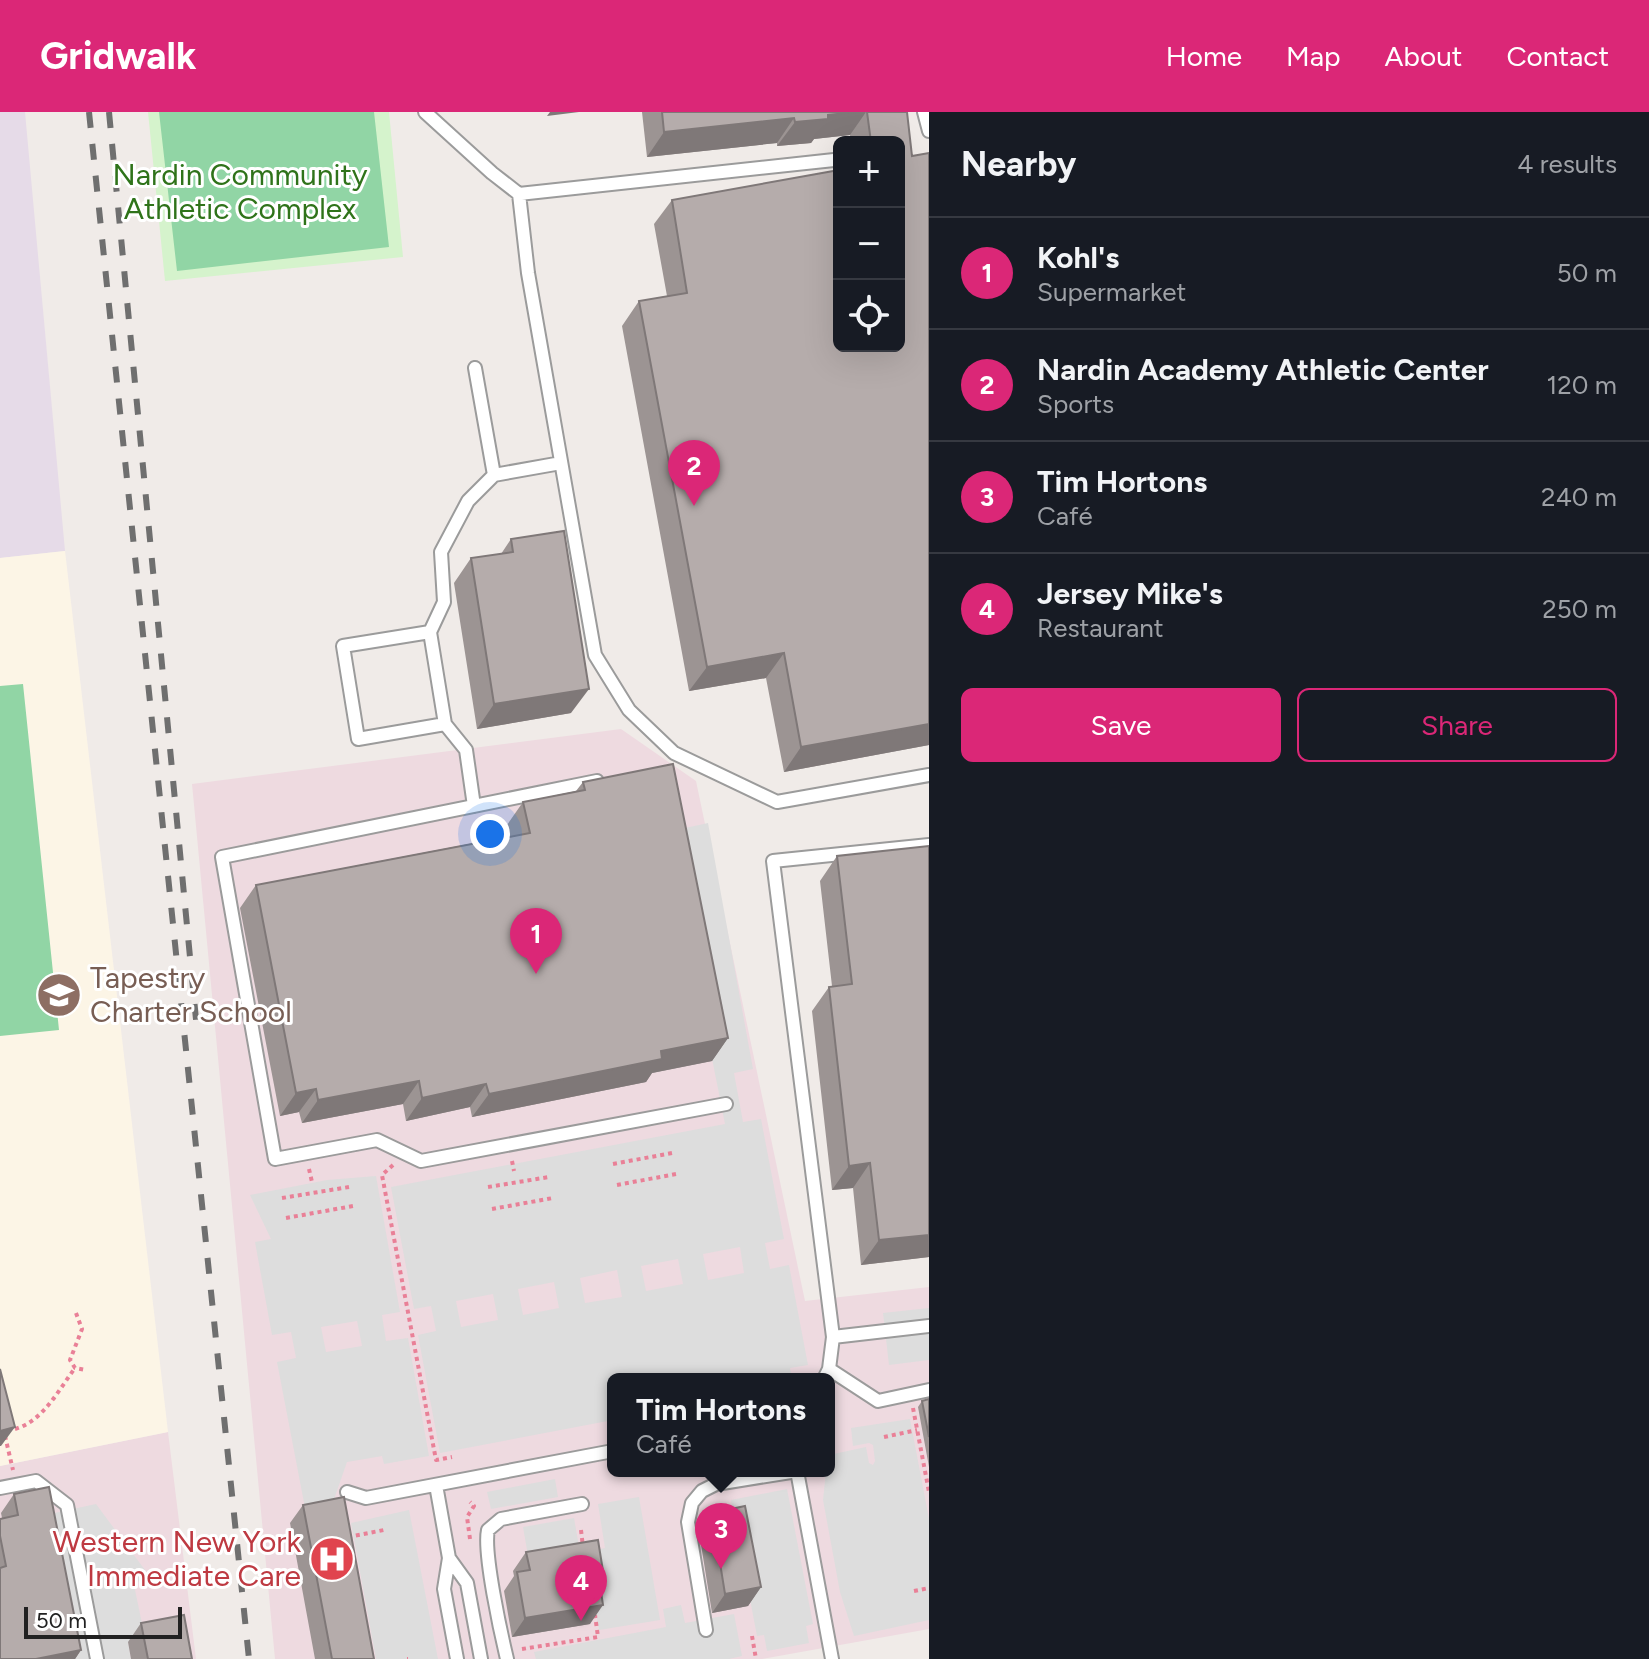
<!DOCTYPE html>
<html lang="en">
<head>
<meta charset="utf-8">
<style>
  body { margin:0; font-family:Figtree,sans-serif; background:#242831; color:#f1f3f6 }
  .controls { position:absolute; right:24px; top:24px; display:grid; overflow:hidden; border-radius:12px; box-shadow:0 8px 32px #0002 }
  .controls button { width:72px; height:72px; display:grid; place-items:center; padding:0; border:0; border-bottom:2px solid #363941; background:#171b24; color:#f1f3f6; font:40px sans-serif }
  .scale { position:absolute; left:24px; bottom:20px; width:158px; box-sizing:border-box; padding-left:8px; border:4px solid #212121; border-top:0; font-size:22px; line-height:28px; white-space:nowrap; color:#212121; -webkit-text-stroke:6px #fff; paint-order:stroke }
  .you { position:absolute; left:490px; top:722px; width:28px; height:28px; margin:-20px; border:6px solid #fff; border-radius:50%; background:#1a73e8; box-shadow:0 0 0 12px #1a73e833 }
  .badge { display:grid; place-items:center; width:52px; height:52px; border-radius:50%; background:#db2777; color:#fff; font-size:26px; font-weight:700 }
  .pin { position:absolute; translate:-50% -66px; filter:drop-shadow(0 2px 4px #0008) }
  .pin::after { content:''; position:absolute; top:42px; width:28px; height:24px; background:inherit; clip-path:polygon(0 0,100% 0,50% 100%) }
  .popup { position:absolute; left:607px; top:1261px; width:228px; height:104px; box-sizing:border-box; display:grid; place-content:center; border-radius:12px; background:#171b24; filter:drop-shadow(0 2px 6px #0005); font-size:26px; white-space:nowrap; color:#9ea1a6 }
  .popup b { font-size:30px; color:#f1f3f6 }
  .popup::after { content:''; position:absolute; left:50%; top:100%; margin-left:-16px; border:16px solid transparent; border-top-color:#171b24 }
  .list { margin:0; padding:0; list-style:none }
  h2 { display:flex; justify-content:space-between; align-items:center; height:104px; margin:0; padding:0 32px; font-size:34px }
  h2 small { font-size:26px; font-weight:400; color:#9ea1a6 }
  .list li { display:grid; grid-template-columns:52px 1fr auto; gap:24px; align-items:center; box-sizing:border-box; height:112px; padding:0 32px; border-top:2px solid #363941 }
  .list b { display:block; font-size:30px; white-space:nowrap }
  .list p { margin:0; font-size:26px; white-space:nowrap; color:#9ea1a6 }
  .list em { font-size:26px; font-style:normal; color:#9ea1a6 }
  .actions { display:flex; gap:16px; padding:24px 32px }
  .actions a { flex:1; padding:18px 0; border:2px solid #db2777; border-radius:12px; text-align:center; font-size:28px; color:#db2777 }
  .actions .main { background:#db2777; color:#fff }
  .icon { flex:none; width:44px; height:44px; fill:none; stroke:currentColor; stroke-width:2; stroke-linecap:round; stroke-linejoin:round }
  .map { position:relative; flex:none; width:929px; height:1547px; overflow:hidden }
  header { display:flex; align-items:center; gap:48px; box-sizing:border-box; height:112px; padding:0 40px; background:#db2777; color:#fff }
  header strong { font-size:38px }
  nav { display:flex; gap:44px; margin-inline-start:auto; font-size:28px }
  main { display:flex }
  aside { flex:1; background:#171b24 }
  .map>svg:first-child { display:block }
</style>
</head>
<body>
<header>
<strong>Gridwalk</strong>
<nav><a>Home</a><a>Map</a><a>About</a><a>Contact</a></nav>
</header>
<main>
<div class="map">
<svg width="929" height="1547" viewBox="0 0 929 1547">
  <rect width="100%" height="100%" fill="#f0ebe8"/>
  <path fill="#eedae0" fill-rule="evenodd" d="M621,617L696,669L805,1189L929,1175V1517L762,1547H275L192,672ZM613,1267H829V1359H613Z
    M168,1320L196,1547H0V1354Z"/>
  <path fill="#e6dbe8" d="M0,0H25L65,439L0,446Z"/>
  <path fill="#fcf5e6" d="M65,439L168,1320L0,1354V446Z"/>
  <path fill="#d5f3cc" d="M148,0H389L403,145L165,169Z"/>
  <path fill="#91d5a5" d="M159,0H374L389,135L177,159Z
    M23,572L59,918L0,924V574Z"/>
  <path fill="#ddd" fill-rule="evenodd" d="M708,711L753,957L734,961L743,1010L761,1007L784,1127L765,1131L770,1157L789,1153L808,1253L790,1256L792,1267H613V1308L440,1341L418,1223L436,1219L431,1194L414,1197L391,1075L725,1012L667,720ZM740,1135L744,1161L708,1168L703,1142ZM678,1147L683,1172L646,1179L641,1154ZM617,1158L622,1185L585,1191L580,1166ZM554,1170L559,1196L523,1203L518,1177ZM493,1182L498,1208L461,1215L456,1189Z
    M376,1064L400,1200L382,1203L386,1229L408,1226L429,1344L384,1352L382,1344L347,1350L331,1396L306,1401L277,1250L296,1246L291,1220L272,1223L255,1130L271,1127L250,1083L327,1068ZM357,1209L362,1234L326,1240L321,1215Z
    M929,1196V1248L889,1253L883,1201Z
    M910,1307L929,1407V1508L854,1524L840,1480L823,1388L826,1359H829V1343L866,1335L869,1351L873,1353L875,1349L873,1333L869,1331L853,1334L851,1316Z
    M555,1367L558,1385L491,1397L487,1380Z
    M787,1377L813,1512L806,1514L809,1531L767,1539L764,1523L757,1524L731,1388Z
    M639,1385L660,1508L599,1518L586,1440L605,1436L598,1392Z
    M96,1392L148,1462L134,1473L145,1526L128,1530L131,1547H72L45,1403Z
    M409,1398L438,1547H376L351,1411Z
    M574,1406L581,1446L530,1455L523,1415Z
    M681,1493L685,1511L734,1502L742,1544L729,1547H536L534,1540L666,1515L663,1497Z"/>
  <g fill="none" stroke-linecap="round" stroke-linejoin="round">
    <g stroke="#9b9b9b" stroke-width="16">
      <path id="service" d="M425,0L492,61L519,82
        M924,0L929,19
        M834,48L519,82L528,161L595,543L629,598L674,641L777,690L929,663
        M475,256L494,363
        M430,520L343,534L358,627L445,612L430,520L444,490L441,440L468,389L494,363L561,351
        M445,612L466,638L474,694
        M597,669L222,745L275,1047L377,1028L421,1049L726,992
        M929,733L773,749L833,1225L929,1214
        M829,1257L878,1289L929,1278
        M824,1267L829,1257L833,1225
        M797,1359L832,1547
        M436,1373L449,1446L444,1477L457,1547
        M0,1376L36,1369L67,1393L97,1547
        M347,1380L366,1386L613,1339
        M449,1446L467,1471L481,1547
        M706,1518L688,1410L692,1391L702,1379L716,1372L797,1359
        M507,1547C501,1522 483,1440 488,1418L501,1407L582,1392"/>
    </g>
    <path stroke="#e98097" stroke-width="4" stroke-dasharray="4 4" stroke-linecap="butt" d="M512,1049L514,1059
      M613,1052L672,1041
      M393,1053L382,1063L436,1348L452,1345
      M309,1057L312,1070
      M617,1073L676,1062
      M488,1075L549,1065
      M282,1086L349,1075
      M492,1097L553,1086
      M286,1106L353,1094
      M76,1201L82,1217L70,1248L75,1256L86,1258
      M913,1296L929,1380
      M15,1317C43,1309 58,1279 75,1256
      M5,1324L13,1358
      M884,1325L917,1318
      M581,1418L583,1435
      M348,1425L384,1418
      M470,1427L467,1405L474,1394L470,1390
      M914,1479L929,1476
      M752,1524L756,1547
      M522,1537L598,1525L595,1503
      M407,1547H408"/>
    <use href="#service" stroke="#fff" stroke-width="12"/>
    <path stroke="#6f6f6f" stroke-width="6" stroke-dasharray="16 16" stroke-linecap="butt" d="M89,0L249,1547
      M109,0L197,918"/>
  </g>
  <path fill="#9c9493" d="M642,0H907L929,633L784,660L766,566L689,579L622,214L639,189L667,184L654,112L672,88L839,234L899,30H851L850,23L814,27L811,31L777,34V31L647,45Z
    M511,427L571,601L477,617L454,471L471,446L501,442Z
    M583,670L728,926L712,949L652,961L646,970L472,1005L470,995L406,1009L403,992L302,1011L299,1000L280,1004L240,796L256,773L510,724L507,713L523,690L576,679Z
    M929,734V1145L861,1153L853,1076L832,1078L812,899L829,875L832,874L820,769L837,744Z
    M929,1287V1355L918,1295L922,1289Z
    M14,1382L81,1538L75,1547H0V1407L2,1406L1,1401Z
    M303,1393L374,1547H315L290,1411Z
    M712,1401L761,1475L748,1494L712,1501L699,1420Z
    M526,1440L599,1465L590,1512L512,1525L504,1479L514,1464L513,1459Z
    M141,1511L192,1547H131L128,1530Z"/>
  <path fill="#7f7878" d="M550,0H579L547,4Z
    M856,0H866L850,23L814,27L811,31L777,34L795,10L828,3Z
    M794,6L777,31L647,45L664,20Z
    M784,541L766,566L689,579L707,555Z
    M589,577L571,601L477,617L494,592Z
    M929,612V633L784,660L801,635Z
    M728,926L712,949L652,961L646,970L472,1005L489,982L661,939Z
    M419,969L403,992L302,1011L318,988Z
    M486,972L470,995L406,1009L422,986Z
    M316,977L299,1000L280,1004L296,981Z
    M870,1051L853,1076L832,1078L849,1054Z
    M929,1123V1145L861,1153L879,1128Z
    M15,1315L1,1334H0V1319Z
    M761,1475L748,1494L712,1501L725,1482Z
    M603,1493L590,1512L512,1525L525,1506Z
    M81,1538L75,1547H36Z"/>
  <path fill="#b5acab" stroke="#7f7878" stroke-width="2" d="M662,0H856L828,3V7L795,10L794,6L664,20Z
    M867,0H907L912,44L929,41V612L801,635L784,541L707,555L639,189L687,181L672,88L839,58V234H899V30H871Z
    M564,419L589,577L494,592L471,446L513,440L511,427Z
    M673,652L728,926L661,939L662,947L489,982L486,972L422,986L419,969L318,988L316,977L296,981L256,773L530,721L523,690L585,678L583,670Z
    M929,734V1123L879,1128L870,1051L849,1054L829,875L852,872L837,744Z
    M0,1257L15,1315L0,1319Z
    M929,1287V1325L922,1289Z
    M49,1375L81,1538L36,1547H0V1456L6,1454L0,1424V1407L18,1403L14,1382Z
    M344,1385L374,1547H332L303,1393Z
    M745,1394L761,1475L725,1482L712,1401Z
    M598,1428L603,1459L598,1460L603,1493L525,1506L517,1460L530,1458L526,1440Z
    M184,1503L192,1547H148L141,1511Z"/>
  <defs>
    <g id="school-disc" transform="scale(2.3)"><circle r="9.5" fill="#8d6e63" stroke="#fff"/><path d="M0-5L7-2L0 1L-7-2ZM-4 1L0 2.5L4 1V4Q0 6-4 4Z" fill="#fff"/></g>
    <g id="hospital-disc" transform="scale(2.3)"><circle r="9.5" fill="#e0444e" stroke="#fff"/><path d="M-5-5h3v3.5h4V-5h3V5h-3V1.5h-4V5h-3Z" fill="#fff"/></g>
  </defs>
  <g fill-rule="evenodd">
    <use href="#school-disc" x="59" y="883"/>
    <use href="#hospital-disc" x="332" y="1447"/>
  </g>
  <g text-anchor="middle" stroke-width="6" stroke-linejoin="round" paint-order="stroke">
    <g font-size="30" fill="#2f731a" stroke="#fff">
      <text x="240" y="73">Nardin Community<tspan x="240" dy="34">Athletic Complex</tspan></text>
    </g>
    <g font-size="30" fill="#785e54" stroke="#fff" text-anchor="start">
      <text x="90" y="876">Tapestry<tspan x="90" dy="34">Charter School</tspan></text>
    </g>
    <g font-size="30" fill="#be3a42" stroke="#fff" text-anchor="end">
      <text x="301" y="1440">Western New York<tspan x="301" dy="34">Immediate Care</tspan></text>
    </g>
  </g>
</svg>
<div class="controls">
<button>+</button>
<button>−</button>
<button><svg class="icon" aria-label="locate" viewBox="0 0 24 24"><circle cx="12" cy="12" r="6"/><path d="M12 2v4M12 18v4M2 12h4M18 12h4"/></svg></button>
</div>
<div class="scale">50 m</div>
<div class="you"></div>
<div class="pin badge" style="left:536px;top:862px">1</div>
<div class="pin badge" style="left:694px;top:394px">2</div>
<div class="pin badge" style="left:721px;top:1457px">3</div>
<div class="popup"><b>Tim Hortons</b>Café</div>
<div class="pin badge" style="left:581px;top:1509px">4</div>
</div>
<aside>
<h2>Nearby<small>4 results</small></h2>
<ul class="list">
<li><span class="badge">1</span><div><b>Kohl's</b><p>Supermarket</p></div><em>50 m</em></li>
<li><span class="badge">2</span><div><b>Nardin Academy Athletic Center</b><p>Sports</p></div><em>120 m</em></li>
<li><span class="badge">3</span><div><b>Tim Hortons</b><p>Café</p></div><em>240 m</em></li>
<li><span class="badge">4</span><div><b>Jersey Mike's</b><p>Restaurant</p></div><em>250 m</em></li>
</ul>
<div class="actions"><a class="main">Save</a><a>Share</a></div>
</aside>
</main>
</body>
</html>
